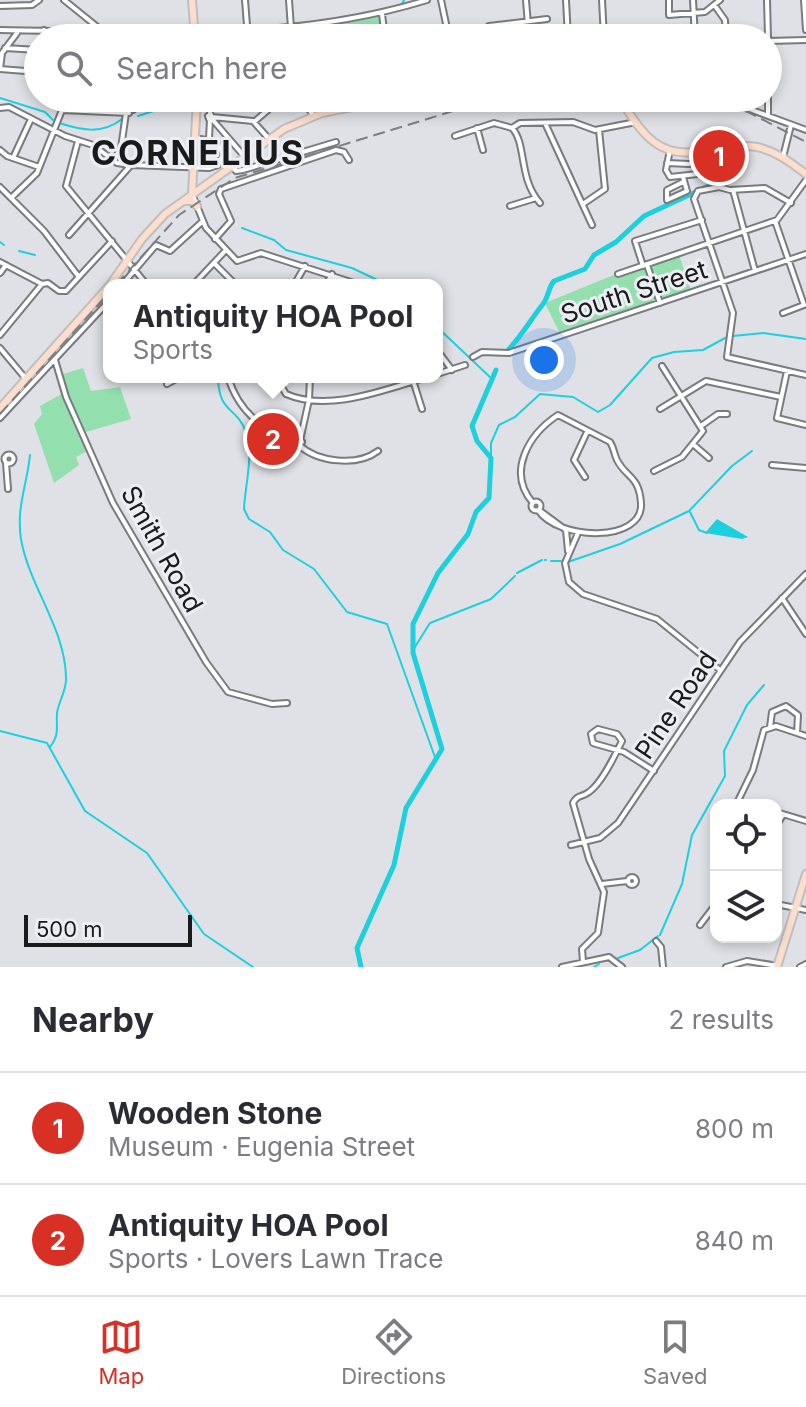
<!DOCTYPE html>
<html lang="en">
<head>
<meta charset="utf-8">
<style>
  body { margin:0; font-family:Inter,sans-serif; background:#f2f2f3; color:#2b2b33 }
  .controls { position:absolute; right:24px; bottom:24px; display:grid; overflow:hidden; border-radius:16px; box-shadow:0 4px 12px #0003 }
  .controls button { width:72px; height:72px; display:grid; place-items:center; padding:0; border:0; border-bottom:2px solid #e1e1e2; background:#fff; color:#2b2b33; font:40px sans-serif }
  .scale { position:absolute; left:24px; bottom:20px; width:168px; box-sizing:border-box; padding-left:8px; border:4px solid #1a1a1c; border-top:0; font-size:22px; line-height:28px; white-space:nowrap; color:#1a1a1c; -webkit-text-stroke:6px #eceef3; paint-order:stroke }
  .you { position:absolute; left:544px; top:360px; width:28px; height:28px; margin:-20px; border:6px solid #fff; border-radius:50%; background:#1a73e8; box-shadow:0 0 0 12px #1a73e833 }
  .badge { display:grid; place-items:center; width:52px; height:52px; border-radius:50%; background:#d93025; color:#fff; font-size:26px; font-weight:700 }
  .pin { position:absolute; translate:-50% -50%; border:4px solid #fff; box-shadow:0 2px 8px #0006 }
  .popup { position:absolute; left:103px; top:279px; width:340px; height:104px; box-sizing:border-box; display:grid; place-content:center; border-radius:16px; background:#fff; filter:drop-shadow(0 2px 6px #0005); font-size:26px; white-space:nowrap; color:#7c7c81 }
  .popup b { font-size:30px; color:#2b2b33 }
  .popup::after { content:''; position:absolute; left:50%; top:100%; margin-left:-16px; border:16px solid transparent; border-top-color:#fff }
  .list { margin:0; padding:0; list-style:none }
  h2 { display:flex; justify-content:space-between; align-items:center; height:104px; margin:0; padding:0 32px; font-size:34px }
  h2 small { font-size:26px; font-weight:400; color:#7c7c81 }
  .list li { display:grid; grid-template-columns:52px 1fr auto; gap:24px; align-items:center; box-sizing:border-box; height:112px; padding:0 32px; border-top:2px solid #e1e1e2 }
  .list b { display:block; font-size:30px; white-space:nowrap }
  .list p { margin:0; font-size:26px; white-space:nowrap; color:#7c7c81 }
  .list em { font-size:26px; font-style:normal; color:#7c7c81 }
  .icon { flex:none; width:44px; height:44px; fill:none; stroke:currentColor; stroke-width:2; stroke-linecap:round; stroke-linejoin:round }
  .map { position:relative; flex:none; width:806px; height:967px; overflow:hidden }
  .search { position:absolute; background:#fff; box-shadow:0 4px 12px #0003; left:24px; right:24px; top:24px; height:88px; display:flex; align-items:center; gap:20px; box-sizing:border-box; padding:0 28px; border-radius:44px; color:#7c7c81; font-size:30px }
  .sheet { height:328px; background:#fff }
  nav { display:flex; justify-content:space-around; align-items:center; box-sizing:border-box; height:112px; border-top:2px solid #e1e1e2; background:#fff; font-size:22px; color:#7c7c81 }
  nav a { display:grid; justify-items:center; gap:4px }
  nav .on { color:#d93025 }
  .map>svg:first-child { display:block }
</style>
</head>
<body>
<div class="map">
<svg width="806" height="967" viewBox="0 0 806 967">
  <rect width="100%" height="100%" fill="#dfe1e6"/>
  <path fill="#93dfae" d="M382,14L385,38H324L339,23Z
    M679,255L691,290L560,334L545,303L616,274Z
    M83,368L91,391L120,387L131,419L82,433L89,450L76,457L79,465L54,483L34,424L42,414L40,406L65,392L60,375Z"/>
  <path fill="#1dd0de" d="M717,519L748,537L742,539L705,533Z"/>
  <g fill="none" stroke-linecap="round" stroke-linejoin="round">
    <path stroke="#1dd0de" stroke-width="2" d="M402,4L404,0
      M0,98L45,112L53,120
      M138,116L166,107
      M59,123C81,130 102,135 122,119
      M242,228L274,240L286,250L352,268L388,285
      M0,242L4,245
      M19,251L35,255
      M437,327L491,378
      M733,336L763,333L806,339
      M218,377C219,415 236,405 246,432C254,454 245,486 244,509L249,519L270,532L283,550L314,569L347,612L387,624L436,760
      M30,455C27,485 16,508 21,539C29,586 65,628 66,677C67,690 59,700 57,713C56,728 60,734 50,747
      M491,458V443L499,425L515,417L540,394L573,397L598,412L610,405L652,358L674,352L703,350L727,337
      M690,512L699,530L707,533
      M545,560H546
      M551,561H561
      M568,562L620,544L689,511L732,466L752,451
      M517,573L542,560
      M413,650L430,623L491,599L515,576
      M0,731L47,743L85,811L147,853L204,934L253,967
      M660,935L682,884L692,835L725,776L724,751L747,705L764,685
      M618,958L640,950L658,936
      M594,967L599,964"/>
    <path stroke="#1dd0de" stroke-width="5" d="M509,349C523,334 531,319 543,304C549,296 548,288 554,281L585,269L594,255L616,242L644,216L717,182
      M361,967L357,948L394,865L406,808L442,749L413,653V624L438,573L468,534L476,512L489,498L491,458L477,441L472,426L496,370"/>
    <g stroke="#797b80" stroke-width="8">
      <path id="minor" d="M64,0L100,29
        M245,0L248,38
        M289,0L291,28
        M441,0L449,38
        M526,0L529,38
        M566,0L568,38
        M602,0L604,38
        M669,0V15L705,12L720,0
        M693,0L695,38
        M767,0L768,38
        M804,0L806,30
        M0,6L32,5L39,0
        M715,6L725,20L726,38
        M382,14L385,38
        M489,26L547,19
        M0,30C143,32 288,43 427,0
        M44,30L46,38
        M319,38L323,25
        M768,39V115
        M768,41L806,40
        M5,48L38,50
        M0,69L2,53L17,33
        M0,69L38,72
        M120,98L135,99
        M301,98L313,115
        M709,98L736,104L806,130
        M0,108L9,107L65,136L93,145L117,163L131,165
        M133,110L135,100
        M210,114L211,98
        M211,115L212,118L209,119L208,116Z
        M212,117L253,121L269,139
        M212,119L244,156
        M254,122L268,110L257,98
        M545,123L592,225
        M477,128L483,150
        M512,128L520,123L573,122L595,130L636,122
        M455,136L494,123L512,128C527,144 518,178 540,203
        M209,139L210,119
        M78,141L66,186L147,285
        M0,150L7,156L39,167
        M670,150L666,170L670,177L716,172
        M712,150L719,187
        M783,157L791,125
        M13,158L31,119
        M114,160L121,148L126,113
        M667,163L689,164
        M233,167L236,171L243,170L336,142
        M683,177L687,191L667,200V190L683,182
        M0,187L44,231L79,277
        M733,190L755,271
        M192,194L206,228L237,261L261,253L360,285
        M11,198L37,173L62,110L129,113
        M791,203L765,188L730,190L719,187L698,191L694,199L733,313L727,357L806,375
        M583,204L605,189L599,130
        M510,206L536,198
        M775,221L804,305L783,313
        M69,235L131,165L209,168L218,165L223,154L217,142L195,138
        M215,239L231,221L219,194L221,189L336,150L344,152L349,160
        M0,262L42,284
        M215,264L236,285
        M647,265L660,303
        M643,266L635,241L702,220
        M0,273L6,265
        M618,274L777,220L806,180
        M122,285L156,245L170,251L203,221
        M193,285L226,250
        M294,285L305,266
        M326,285L332,274
        M0,335L42,284L48,283L59,291H66L112,241
        M0,348L26,379
        M437,350L452,370
        M473,357L482,352L509,353L806,254
        M55,360L66,397L113,503L206,662L228,692L272,704L287,703
        M787,371L777,418L806,425
        M437,374L465,365
        M228,377C239,413 266,434 302,442
        M276,377L286,394C329,413 386,389 428,377
        M310,377L309,400L299,445C317,462 357,467 378,451
        M412,377L422,409
        M167,384L180,377
        M660,409L706,381L781,397
        M0,418L109,301
        M701,426L718,414H727
        M694,445L709,458
        M4.5 459a4.5 4.5 0 1 1 9 0a4.5 4.5 0 1 1-9 0Z
        M6,463L8,489
        M772,465L806,468
        M654,471L682,457L703,431L662,366
        M585,477L574,460L587,432
        M531.5 506a4.5 4.5 0 1 1 9 0a4.5 4.5 0 1 1-9 0Z
        M533,503C506,472 529,434 558,415L610,442C614,448 614,454 617,460C626,478 639,475 641,503C644,543 558,541 538,510
        M539,510L566,530
        M566,530L568,551
        M578,533L565,563L569,582L583,594L657,619L720,670
        M782,598L806,634
        M770,727L772,712L786,706L798,715L797,733
        M736,805L753,770L764,730L776,726L806,736
        M776,812L806,821
        M776,826L783,815
        M571,845L600,838L618,823L740,642L806,574
        M628 881a4 4 0 1 1 8 0a4 4 0 1 1-8 0Z
        M602,884L627,881
        M776,904L806,910
        M700,925L716,904
        M656,941L661,947L663,967
        M583,962L582,949L598,933L604,892L589,859L573,803C578,794 581,798 589,792C602,783 615,755 622,741L617,734L598,729L591,734L593,743L596,744L624,752L654,771
        M562,967L609,957L622,967
        M726,967L747,961L778,966
        M800,967L806,964"/>
    </g>
    <g stroke="#bfbfbf" stroke-width="10">
      <path id="major" d="M192,0L195,38
        M619,98C630,113 639,131 654,142C686,166 722,141 757,147C776,151 791,163 806,174
        M192,194L197,98
        M184,201H192L197,206
        M110,285L142,239L165,214L284,129L322,113L397,98
        M0,408L109,286
        M777,967L806,874"/>
    </g>
    <use href="#minor" stroke="#fff" stroke-width="4"/>
    <use href="#major" stroke="#fddecc" stroke-width="6"/>
    <path stroke="#7e7f83" stroke-width="2" stroke-dasharray="12 6" stroke-linecap="butt" d="M116,285L179,215L235,178L476,104L527,99L701,100L748,112L806,142
      M0,414L109,293"/>
  </g>
  <g text-anchor="middle" stroke-width="6" stroke-linejoin="round" paint-order="stroke">
    <g font-size="26" fill="#1a1a1c" stroke="#eceef3">
      <text transform="translate(634 292) rotate(-18)" y="9">South Street</text>
      <text transform="translate(162 549) rotate(61)" y="9">Smith Road</text>
      <text transform="translate(676 705) rotate(-56)" y="9">Pine Road</text>
    </g>
    <g font-size="34" font-weight="bold" letter-spacing="2" fill="#1a1a1c" stroke="#eceef3">
      <text x="198" y="165">CORNELIUS</text>
    </g>
  </g>
</svg>
<div class="controls">
<button><svg class="icon" aria-label="locate" viewBox="0 0 24 24"><circle cx="12" cy="12" r="6"/><path d="M12 2v4M12 18v4M2 12h4M18 12h4"/></svg></button>
<button><svg class="icon" aria-label="layers" viewBox="0 0 24 24"><path d="M12 4l9 5-9 5-9-5zM3 14l9 5 9-5"/></svg></button>
</div>
<div class="scale">500 m</div>
<div class="you"></div>
<div class="pin badge" style="left:719px;top:156px">1</div>
<div class="pin badge" style="left:273px;top:439px">2</div>
<div class="popup"><b>Antiquity HOA Pool</b>Sports</div>
<div class="search"><svg class="icon" aria-label="search" viewBox="0 0 24 24"><circle cx="10" cy="10" r="6"/><path d="M15 15l6 6"/></svg>Search here</div>
</div>
<section class="sheet">
<h2>Nearby<small>2 results</small></h2>
<ul class="list">
<li><span class="badge">1</span><div><b>Wooden Stone</b><p>Museum · Eugenia Street</p></div><em>800 m</em></li>
<li><span class="badge">2</span><div><b>Antiquity HOA Pool</b><p>Sports · Lovers Lawn Trace</p></div><em>840 m</em></li>
</ul>
</section>
<nav>
<a class="on"><svg class="icon" aria-label="map" viewBox="0 0 24 24"><path d="M3 6l6-2 6 2 6-2v14l-6 2-6-2-6 2zM9 4v14M15 6v14"/></svg>Map</a>
<a><svg class="icon" aria-label="directions" viewBox="0 0 24 24"><path d="M12 3l9 9-9 9-9-9zM9 14v-3h6M13 9l2 2-2 2"/></svg>Directions</a>
<a><svg class="icon" aria-label="saved" viewBox="0 0 24 24"><path d="M7 4h10v16l-5-4-5 4z"/></svg>Saved</a>
</nav>
</body>
</html>
